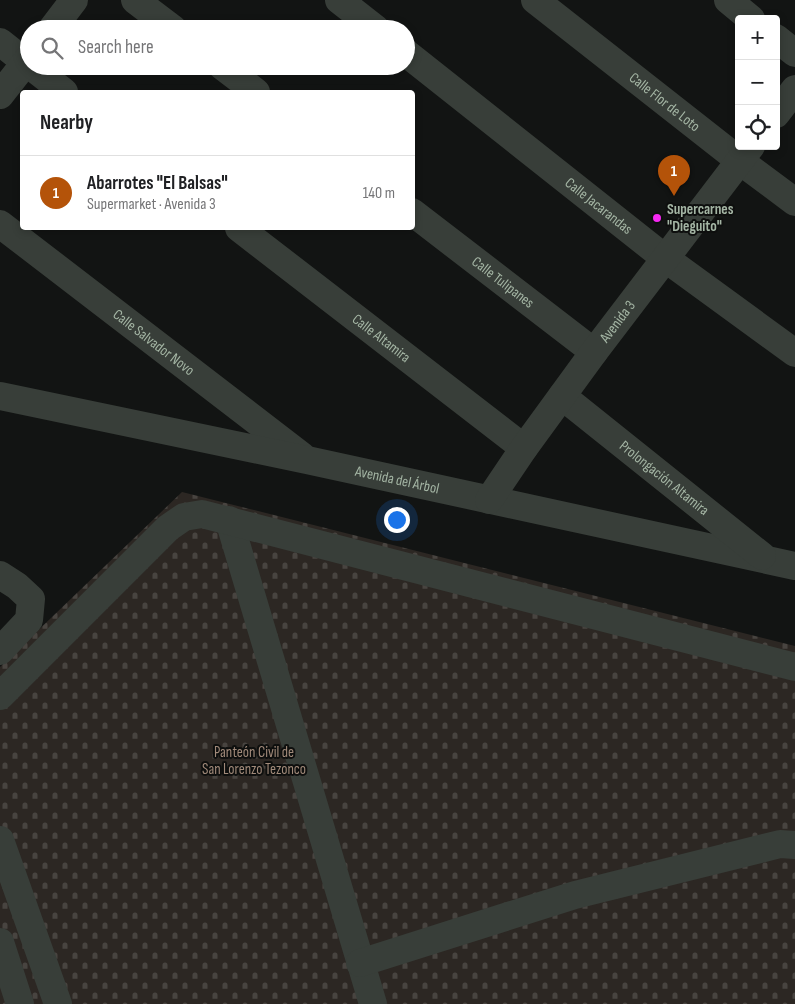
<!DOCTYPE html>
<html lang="en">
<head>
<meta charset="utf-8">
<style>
  body { margin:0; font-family:"Sofia Sans Condensed",sans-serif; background:#f2f2f2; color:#202124 }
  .controls { position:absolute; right:15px; top:15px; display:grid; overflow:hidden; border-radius:5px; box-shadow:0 2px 8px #0003 }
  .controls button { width:45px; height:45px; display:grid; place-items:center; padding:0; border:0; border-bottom:1px solid #e0e0e0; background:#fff; color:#202124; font:25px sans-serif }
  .you { position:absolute; left:396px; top:519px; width:18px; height:18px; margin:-12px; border:4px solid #fff; border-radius:50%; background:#1a73e8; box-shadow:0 0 0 8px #1a73e833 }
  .badge { display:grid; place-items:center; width:32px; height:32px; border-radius:50%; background:#b45309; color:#fff; font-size:16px; font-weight:700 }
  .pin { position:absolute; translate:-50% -41px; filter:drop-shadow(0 1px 2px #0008) }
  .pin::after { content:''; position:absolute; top:26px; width:18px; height:15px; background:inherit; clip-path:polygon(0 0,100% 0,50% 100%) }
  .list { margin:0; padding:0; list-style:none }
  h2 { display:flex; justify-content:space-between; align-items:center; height:65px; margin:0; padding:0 20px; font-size:21px }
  h2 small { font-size:16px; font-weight:400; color:#757577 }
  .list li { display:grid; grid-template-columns:32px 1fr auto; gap:15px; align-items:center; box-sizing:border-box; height:75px; padding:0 20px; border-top:1px solid #e0e0e0 }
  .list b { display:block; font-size:19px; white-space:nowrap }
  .list p { margin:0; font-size:16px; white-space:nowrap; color:#757577 }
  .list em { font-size:16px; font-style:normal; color:#757577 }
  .icon { flex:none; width:28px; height:28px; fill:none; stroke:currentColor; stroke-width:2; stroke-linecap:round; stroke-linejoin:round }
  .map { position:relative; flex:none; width:795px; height:1004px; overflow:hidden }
  .search { position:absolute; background:#fff; box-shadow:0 2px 8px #0003; left:20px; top:20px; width:395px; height:55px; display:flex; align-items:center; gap:12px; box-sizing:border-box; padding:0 18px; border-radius:28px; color:#757577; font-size:19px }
  .panel { position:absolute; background:#fff; box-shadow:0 2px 8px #0003; left:20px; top:90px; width:395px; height:140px; border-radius:5px }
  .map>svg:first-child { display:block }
</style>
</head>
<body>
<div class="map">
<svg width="795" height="1004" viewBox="0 0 795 1004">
  <defs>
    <pattern id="cemetery-stones" width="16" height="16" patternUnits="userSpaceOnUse" patternTransform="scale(1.25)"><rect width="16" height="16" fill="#2c2723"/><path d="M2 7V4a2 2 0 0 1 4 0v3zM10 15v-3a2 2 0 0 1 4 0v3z" fill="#484440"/></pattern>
  </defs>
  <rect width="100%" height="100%" fill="#121413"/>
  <path fill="url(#cemetery-stones)" d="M182,492L795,646V1004H0V667Z"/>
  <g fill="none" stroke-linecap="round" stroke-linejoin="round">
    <g stroke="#383e39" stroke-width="28">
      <path d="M135,0L173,29"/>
      <path d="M339,0L376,29"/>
      <path id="s1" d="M535,0L740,161L795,202"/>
      <path d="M728,0L751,19"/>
      <path d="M52,29L74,0"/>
      <path d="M776,38L795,53"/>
      <path d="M0,42L29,65"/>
      <path id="s2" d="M406,53L666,259L795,353"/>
      <path d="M31,66L64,92"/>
      <path d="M222,66L256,92"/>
      <path d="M0,95L29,58"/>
      <path d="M776,114L795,89"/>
      <path id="s3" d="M412,212L594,352"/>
      <path id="s4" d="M0,224L302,456"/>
      <path id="s5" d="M239,228L524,448"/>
      <path id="s6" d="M0,396L307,460L795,566"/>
      <path id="s7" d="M562,396L762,556"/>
      <path id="s8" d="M489,500L524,448L594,352L751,146"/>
      <path d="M229,520L373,1004"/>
      <path d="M0,575L17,586L31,599L29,620L0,651"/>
      <path d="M0,696L168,528L184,517L202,514L795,667"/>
      <path d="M0,840L58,1004"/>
      <path d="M0,942L20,1004"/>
      <path d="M360,963L575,895L780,844L795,845"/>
    </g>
  </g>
  <circle fill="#f628f2" stroke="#0e0f0e" stroke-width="2" cx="657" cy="218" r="5"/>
  <g text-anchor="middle" stroke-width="4" stroke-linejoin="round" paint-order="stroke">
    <g font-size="15" fill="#a4b5a4" stroke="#0e0f0e">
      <text dy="5" stroke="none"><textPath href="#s1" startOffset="165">Calle Flor de Loto</textPath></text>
      <text dy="5" stroke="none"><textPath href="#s2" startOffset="246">Calle Jacarandas</textPath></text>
      <text dy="5" stroke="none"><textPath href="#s3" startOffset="115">Calle Tulipanes</textPath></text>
      <text dy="5" stroke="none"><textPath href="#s8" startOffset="220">Avenida 3</textPath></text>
      <text dy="5" stroke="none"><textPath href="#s5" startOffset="180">Calle Altamira</textPath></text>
      <text dy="5" stroke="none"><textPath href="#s4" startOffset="194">Calle Salvador Novo</textPath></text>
      <text dy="5" stroke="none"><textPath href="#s7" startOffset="131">Prolongación Altamira</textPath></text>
      <text dy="5" stroke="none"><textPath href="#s6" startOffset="406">Avenida del Árbol</textPath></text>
    </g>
    <g font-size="15" font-weight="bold" fill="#a4b5a4" stroke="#0e0f0e" text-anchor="start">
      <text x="667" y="214">Supercarnes<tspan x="667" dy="17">"Dieguito"</tspan></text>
    </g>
    <g font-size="15" fill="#a18a7a" stroke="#0e0f0e">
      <text x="254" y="757">Panteón Civil de<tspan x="254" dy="17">San Lorenzo Tezonco</tspan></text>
    </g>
  </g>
</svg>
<div class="controls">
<button>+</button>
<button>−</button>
<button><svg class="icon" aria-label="locate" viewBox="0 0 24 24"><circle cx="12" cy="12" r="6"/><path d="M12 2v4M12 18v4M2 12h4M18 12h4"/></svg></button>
</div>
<div class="you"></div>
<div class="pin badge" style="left:674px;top:196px">1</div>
<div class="search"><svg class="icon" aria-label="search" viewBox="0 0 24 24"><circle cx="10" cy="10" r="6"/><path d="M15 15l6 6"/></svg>Search here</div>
<section class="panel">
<h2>Nearby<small></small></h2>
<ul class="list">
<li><span class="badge">1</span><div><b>Abarrotes &quot;El Balsas&quot;</b><p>Supermarket · Avenida 3</p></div><em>140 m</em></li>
</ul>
</section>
</div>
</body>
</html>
